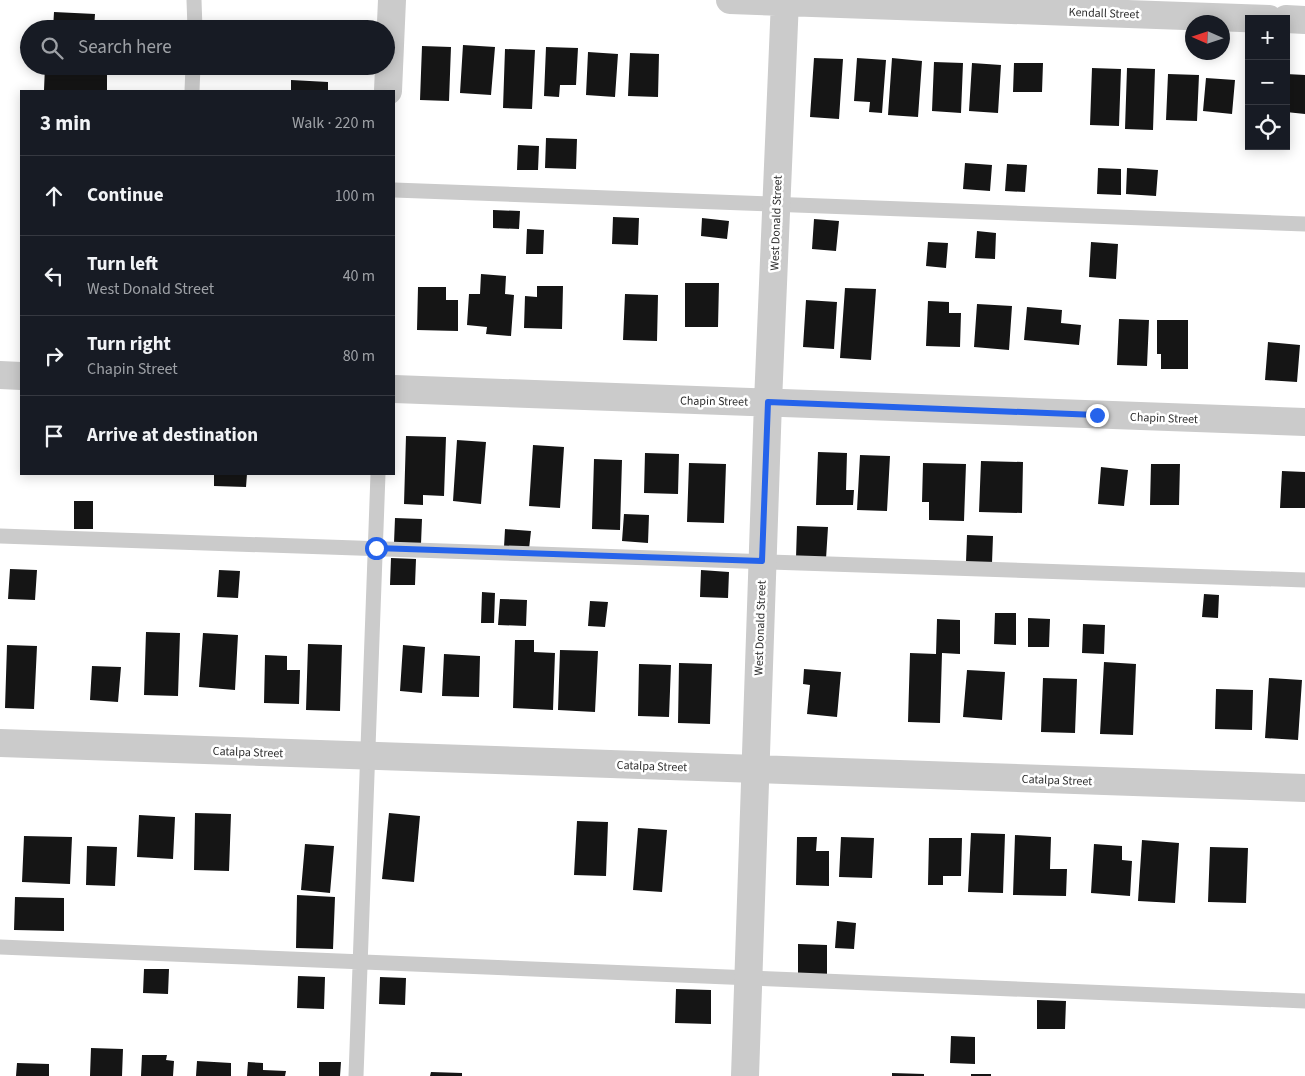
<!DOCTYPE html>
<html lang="en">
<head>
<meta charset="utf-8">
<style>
  body { margin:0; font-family:"Source Sans 3",sans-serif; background:#20242c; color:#f1f3f6 }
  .controls { position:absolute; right:15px; top:15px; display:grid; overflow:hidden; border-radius:0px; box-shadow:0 2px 12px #0003 }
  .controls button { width:45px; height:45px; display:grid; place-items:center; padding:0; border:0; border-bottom:1px solid #363941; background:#171b24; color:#f1f3f6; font:25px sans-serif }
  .compass { position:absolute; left:1185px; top:15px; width:45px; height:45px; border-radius:50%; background:#171b24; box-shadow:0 2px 12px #0003; rotate:273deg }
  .stop { position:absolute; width:15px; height:15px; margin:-11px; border:4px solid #2563eb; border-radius:50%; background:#fff }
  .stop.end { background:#2563eb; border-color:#fff; box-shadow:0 1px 5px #0008 }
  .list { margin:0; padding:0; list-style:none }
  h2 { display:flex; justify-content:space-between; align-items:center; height:65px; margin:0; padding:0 20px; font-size:21px }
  h2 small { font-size:16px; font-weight:400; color:#9ea1a6 }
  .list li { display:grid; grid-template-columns:32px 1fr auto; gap:15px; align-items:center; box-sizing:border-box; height:80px; padding:0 20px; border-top:1px solid #363941 }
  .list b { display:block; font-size:19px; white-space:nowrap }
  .list p { margin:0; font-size:16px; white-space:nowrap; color:#9ea1a6 }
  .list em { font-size:16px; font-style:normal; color:#9ea1a6 }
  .icon { flex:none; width:28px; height:28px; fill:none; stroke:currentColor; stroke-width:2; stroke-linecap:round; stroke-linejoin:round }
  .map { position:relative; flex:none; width:1305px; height:1076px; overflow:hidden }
  .search { position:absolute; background:#171b24; box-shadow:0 2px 12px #0003; left:20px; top:20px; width:375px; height:55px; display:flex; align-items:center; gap:12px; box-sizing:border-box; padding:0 18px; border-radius:28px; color:#9ea1a6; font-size:19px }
  .panel { position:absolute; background:#171b24; box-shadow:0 2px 12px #0003; left:20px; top:90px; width:375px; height:385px; border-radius:0px }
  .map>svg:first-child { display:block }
</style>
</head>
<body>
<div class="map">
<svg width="1305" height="1076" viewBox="0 0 1305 1076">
  <rect width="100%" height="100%" fill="#fff"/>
  <path fill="#151515" d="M54,12L95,14L94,29H53Z
    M463,45L495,47L491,95L460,93Z
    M422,46L451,47L449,101L420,100Z
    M546,47L578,48L576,85H560L559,97L544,96Z
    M505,49L535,50L532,109L503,108Z
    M588,52L618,54L615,97L586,95Z
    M630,53L659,54L658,97L628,96Z
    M814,58L843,59L839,119L810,117Z
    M857,58L886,60L882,113L869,112L870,102L854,101Z
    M892,58L922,61L918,117L888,115Z
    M934,62L963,63L961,113L932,111Z
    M972,63L1001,65L998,113L969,111Z
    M1014,63H1043L1042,92H1013Z
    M45,66H107V91L44,90Z
    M265,66H321V72L265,70Z
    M1092,68L1121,69L1119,126L1090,125Z
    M1127,68L1155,69L1153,130L1125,129Z
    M1168,74L1199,75L1197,121L1166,120Z
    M1286,74L1305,75V114L1286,112Z
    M1206,78L1235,80L1232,114L1203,111Z
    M291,80L328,82V91H291Z
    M546,138L577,139L576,169L545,168Z
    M518,145L539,146L538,170H517Z
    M965,163L992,165L990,191L963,189Z
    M1007,164L1027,165L1025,192L1005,191Z
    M1098,168L1121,169V195L1097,194Z
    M1127,168L1158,170L1156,196L1126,194Z
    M493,210L520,211L519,229L493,228Z
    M613,217L639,218L638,245L612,244Z
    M702,218L729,221L727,239L701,236Z
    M814,219L839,221L836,251L812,249Z
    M527,229L544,230L543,254H526Z
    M977,231L996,233L995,259L975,258Z
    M928,242L948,243L946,268L926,266Z
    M1091,242L1118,244L1116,279L1089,277Z
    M481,274L506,276L505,294L514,295L511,336L486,334L487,327L467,325L469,294H480Z
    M685,283H719L718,327H685Z
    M537,286H563L562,329L524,328L525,296L537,297Z
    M418,287H446V300H458V331L417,330Z
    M845,288L876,289L871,360L840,358Z
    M625,294L658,295L657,341L623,340Z
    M806,300L837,302L834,349L803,347Z
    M928,301L949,302V313H961L960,347L926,346Z
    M977,304L1012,306L1009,350L974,347Z
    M1027,307L1062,310L1061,323L1081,325L1079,345L1024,340Z
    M1119,319L1149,320L1147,366L1117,365Z
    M1157,320H1188V369H1161V354H1157Z
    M1268,342L1300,345L1297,382L1265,380Z
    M406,436L446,437L444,496L423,495V505L404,504Z
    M457,440L486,442L481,504L453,501Z
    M533,445L564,447L560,508L529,506Z
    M818,452L847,453L846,490H854L853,505H816Z
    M645,453L679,454L678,494L644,493Z
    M860,455L890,456L887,511L857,510Z
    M594,459L622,460L620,530L592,529Z
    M981,461L1023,462L1022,513L979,512Z
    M689,463L726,464L724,523L687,522Z
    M923,463L966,464L964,521L929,520V502H922Z
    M1151,464H1180L1179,505H1150Z
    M1101,467L1128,470L1124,506L1098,504Z
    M1282,471L1305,472V508H1280Z
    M214,474H247L246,487L214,486Z
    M74,501H93V529H74Z
    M624,514L649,515L648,543L622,541Z
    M395,518L422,519L421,544L394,543Z
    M797,526L828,527L826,559L796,558Z
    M505,529L531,531L529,549L504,547Z
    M967,535L993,536L992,563L966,562Z
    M391,558L416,559L415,585H390Z
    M10,569L37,570L35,600L8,599Z
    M219,570L240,571L238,598L217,597Z
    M701,570L729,572L728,598L700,597Z
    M482,592L495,593L494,623H481Z
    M1204,594L1219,595L1218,618L1202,617Z
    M500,599L527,600L526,626L498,625Z
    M590,601L608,602L605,627L588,626Z
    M995,613H1016V645L994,644Z
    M1028,618L1050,619L1049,647H1028Z
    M937,619L960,620V654L942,653L940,723L908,722L910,653L936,654Z
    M1083,624L1105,625L1104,654L1082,653Z
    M146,632L180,633L178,696L144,695Z
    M203,633L238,635L235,690L199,687Z
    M515,640H534V652L555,653L553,710L513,708Z
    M308,644L342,645L340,711L306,710Z
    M7,645L37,646L34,709L5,708Z
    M403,645L425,647L422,693L400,691Z
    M560,650L598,651L595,712L558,710Z
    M444,654L480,656L479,697L442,696Z
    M265,655L287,656V670H300L299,704L264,703Z
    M1104,662L1136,664L1133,735L1100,734Z
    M679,663L712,664L710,724L678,723Z
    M639,664L671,665L669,717L638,716Z
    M92,666L121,667L118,702L90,700Z
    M804,669L841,672L837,717L807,714L810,685L803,684Z
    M967,670L1005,672L1002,720L963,717Z
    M1043,678L1077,679L1075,733L1041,732Z
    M1269,678L1302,680L1298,740L1265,738Z
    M1216,689L1253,690L1252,730L1215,729Z
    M195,813L231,814L229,871L194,870Z
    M389,813L420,816L414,882L382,879Z
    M139,815L175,817L173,859L137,857Z
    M577,821L608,822L606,876L574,875Z
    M638,828L667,830L662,892L633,890Z
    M971,833L1005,834L1003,893L968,892Z
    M1015,835L1051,837L1050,869H1067L1066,896L1013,895Z
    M24,836L72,837L70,884L22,882Z
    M797,837H817L816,851H829V886L796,885Z
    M841,837L874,838L872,878L839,877Z
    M929,838H962L961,876H943V885H928Z
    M1142,840L1179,843L1175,903L1138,901Z
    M305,844L334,846L330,893L301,890Z
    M1094,844L1122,846V860L1132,861L1130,896L1091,893Z
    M87,846L117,847L115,886L86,885Z
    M1210,847L1248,848L1246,903L1208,902Z
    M297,895L335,897L333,949L296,948Z
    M15,897L64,898V931L14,930Z
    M837,921L856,923L854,949L835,948Z
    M798,944L827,945V975L798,974Z
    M144,969H169L168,994L143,993Z
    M298,976L325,977L324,1009L297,1008Z
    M380,977L406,978L405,1005L379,1004Z
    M676,989L711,990V1024L675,1023Z
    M1037,1000L1066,1001L1065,1029H1037Z
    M951,1036L975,1037V1064L950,1063Z
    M91,1048L123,1049L122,1076H90Z
    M142,1055H167L166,1060L174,1061L173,1076H141Z
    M197,1061L231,1063V1076H196Z
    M248,1062L263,1063V1070L286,1071L285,1076H247Z
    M319,1062H341L340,1076H319Z
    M17,1063L49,1064V1076H16Z
    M431,1072L462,1073V1076H430Z
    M892,1073L924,1074V1076H892Z
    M971,1074H991V1076H971Z"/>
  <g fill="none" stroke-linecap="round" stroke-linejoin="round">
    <path stroke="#cbcbcb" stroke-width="15" d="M194,0L195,29
      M192,91L193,66
      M394,190L1305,224
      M0,536L1305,580
      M0,947L1305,1001
      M356,1076L378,474"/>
    <path stroke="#cbcbcb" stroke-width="28" d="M730,0L1269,19
      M1286,19L1305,20
      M388,91L392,0
      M0,375L21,376
      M394,389L1305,422
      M0,743L1305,788
      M745,1076L768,402L785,0"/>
  </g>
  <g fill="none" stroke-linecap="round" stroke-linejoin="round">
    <path stroke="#2563eb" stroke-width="6" d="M376,548L762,561L768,402L1097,415"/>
  </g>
  <g text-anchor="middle" stroke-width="5" stroke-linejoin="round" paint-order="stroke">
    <g font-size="12" fill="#2e2e2e" stroke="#fff">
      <text transform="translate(1104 13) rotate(2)" y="4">Kendall Street</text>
      <text transform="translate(776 223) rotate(-88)" y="4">West Donald Street</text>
      <text transform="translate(714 401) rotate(1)" y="4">Chapin Street</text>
      <text transform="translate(1164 418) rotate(2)" y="4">Chapin Street</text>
      <text transform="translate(760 628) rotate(-88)" y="4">West Donald Street</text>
      <text transform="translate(248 752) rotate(2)" y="4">Catalpa Street</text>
      <text transform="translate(652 766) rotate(2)" y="4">Catalpa Street</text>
      <text transform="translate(1057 780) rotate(2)" y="4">Catalpa Street</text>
    </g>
  </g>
</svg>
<div class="controls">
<button>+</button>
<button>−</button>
<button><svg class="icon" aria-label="locate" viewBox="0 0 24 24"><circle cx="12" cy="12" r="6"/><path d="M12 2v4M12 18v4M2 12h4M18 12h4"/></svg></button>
</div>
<svg class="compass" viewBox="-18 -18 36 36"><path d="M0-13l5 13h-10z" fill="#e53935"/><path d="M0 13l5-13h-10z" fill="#9ea1a6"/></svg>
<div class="stop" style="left:376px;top:548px"></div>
<div class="stop end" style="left:1097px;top:415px"></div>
<div class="search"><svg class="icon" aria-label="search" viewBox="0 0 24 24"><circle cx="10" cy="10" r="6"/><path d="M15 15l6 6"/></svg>Search here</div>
<section class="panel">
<h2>3 min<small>Walk · 220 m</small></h2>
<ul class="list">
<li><svg class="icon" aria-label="ahead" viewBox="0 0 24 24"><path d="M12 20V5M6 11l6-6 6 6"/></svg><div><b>Continue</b></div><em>100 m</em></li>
<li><svg class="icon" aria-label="left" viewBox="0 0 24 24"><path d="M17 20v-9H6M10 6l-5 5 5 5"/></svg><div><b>Turn left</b><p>West Donald Street</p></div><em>40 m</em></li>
<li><svg class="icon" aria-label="right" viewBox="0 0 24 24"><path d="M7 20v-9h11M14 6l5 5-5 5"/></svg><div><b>Turn right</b><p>Chapin Street</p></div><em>80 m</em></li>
<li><svg class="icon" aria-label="arrive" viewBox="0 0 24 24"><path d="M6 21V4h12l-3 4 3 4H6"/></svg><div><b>Arrive at destination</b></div></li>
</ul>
</section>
</div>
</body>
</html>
